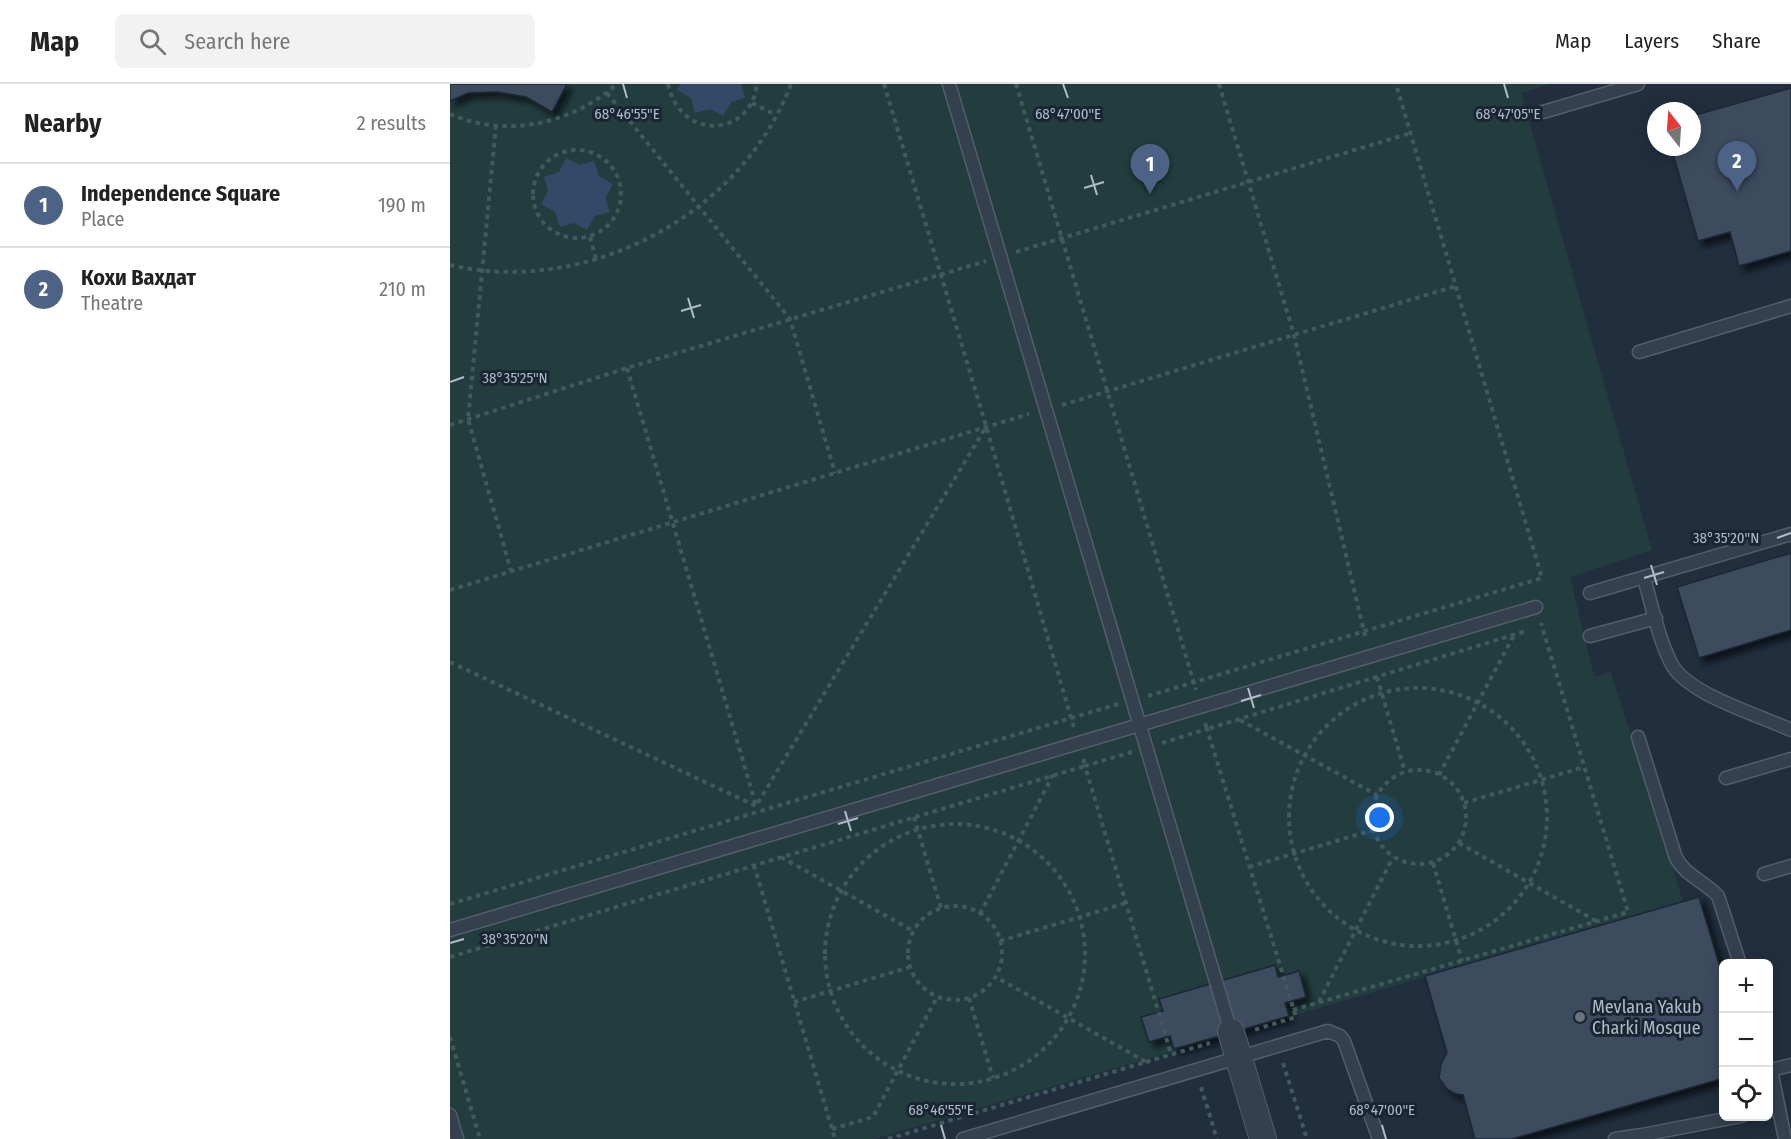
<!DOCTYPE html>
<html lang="en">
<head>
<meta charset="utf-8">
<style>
  body { margin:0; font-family:"Fira Sans Condensed",sans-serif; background:#f2f2f2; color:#222 }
  .controls { position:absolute; right:18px; bottom:18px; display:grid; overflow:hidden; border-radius:9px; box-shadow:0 3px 15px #0003 }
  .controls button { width:54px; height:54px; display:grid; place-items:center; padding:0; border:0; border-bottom:2px solid #e0e0e0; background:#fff; color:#222; font:30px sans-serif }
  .compass { position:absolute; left:1197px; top:18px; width:54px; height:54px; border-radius:50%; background:#fff; box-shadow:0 3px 15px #0003; rotate:343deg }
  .you { position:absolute; left:930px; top:734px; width:21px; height:21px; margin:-15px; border:4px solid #fff; border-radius:50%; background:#1a73e8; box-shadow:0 0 0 9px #1a73e833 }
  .badge { display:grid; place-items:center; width:39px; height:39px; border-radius:50%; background:#4c6385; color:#fff; font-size:20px; font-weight:700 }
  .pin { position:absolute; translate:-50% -50px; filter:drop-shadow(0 2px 3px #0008) }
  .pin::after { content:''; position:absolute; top:32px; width:21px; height:18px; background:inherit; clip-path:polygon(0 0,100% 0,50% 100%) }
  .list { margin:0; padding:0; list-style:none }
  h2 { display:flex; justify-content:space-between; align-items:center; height:78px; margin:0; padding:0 24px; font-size:26px }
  h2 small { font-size:20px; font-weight:400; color:#767676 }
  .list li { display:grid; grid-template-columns:39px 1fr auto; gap:18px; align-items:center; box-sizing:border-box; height:84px; padding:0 24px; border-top:2px solid #e0e0e0 }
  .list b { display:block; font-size:22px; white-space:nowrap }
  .list p { margin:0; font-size:20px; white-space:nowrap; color:#767676 }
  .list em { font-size:20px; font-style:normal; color:#767676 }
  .icon { flex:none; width:33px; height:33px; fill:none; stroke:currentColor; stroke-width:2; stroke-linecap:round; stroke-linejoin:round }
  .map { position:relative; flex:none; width:1341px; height:1055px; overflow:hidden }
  header { display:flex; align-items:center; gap:36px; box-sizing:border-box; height:84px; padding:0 30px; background:#fff; border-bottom:2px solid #e0e0e0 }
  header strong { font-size:28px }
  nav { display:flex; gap:33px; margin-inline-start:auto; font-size:21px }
  .search { width:420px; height:54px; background:#f2f2f2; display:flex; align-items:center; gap:15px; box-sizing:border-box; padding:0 21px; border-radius:9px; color:#767676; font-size:22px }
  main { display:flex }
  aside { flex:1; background:#fff }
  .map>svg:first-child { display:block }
</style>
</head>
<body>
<header>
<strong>Map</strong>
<div class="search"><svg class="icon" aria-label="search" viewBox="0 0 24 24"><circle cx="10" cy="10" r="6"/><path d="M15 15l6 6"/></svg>Search here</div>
<nav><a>Map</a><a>Layers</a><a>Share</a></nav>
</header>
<main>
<aside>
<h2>Nearby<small>2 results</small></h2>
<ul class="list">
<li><span class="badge">1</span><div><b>Independence Square</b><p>Place</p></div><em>190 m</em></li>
<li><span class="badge">2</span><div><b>Кохи Вахдат</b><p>Theatre</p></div><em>210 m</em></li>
</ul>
</aside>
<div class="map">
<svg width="1341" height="1055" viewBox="0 0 1341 1055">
  <defs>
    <filter id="shadow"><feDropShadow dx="5.5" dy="5.5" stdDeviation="3" flood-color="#0009"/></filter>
  </defs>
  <rect width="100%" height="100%" fill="#212e3e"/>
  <path fill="#233d3f" d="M0,0H1100L1071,9L1202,466L1120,493L1144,593L1161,588L1233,817L424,1055H0Z"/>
  <path fill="#334967" d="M230,0H291L295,14L281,18L273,32L260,25L245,29L241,14L227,6Z
    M116,74L130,81L144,77L149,92L163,100L155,114L160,128L145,132L137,146L124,139L110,143L105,128L91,120L98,107L94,93L109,88Z"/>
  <path fill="#3c4c5e" stroke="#1c2735" stroke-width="1.5" filter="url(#shadow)" d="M0,0H117L102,28L76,13L47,8L18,9L0,17Z
    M1341,4V167L1289,182L1280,148L1248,157L1222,66L1242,63V60L1245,59L1242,50V32Z
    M1341,469V546L1249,574L1227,503Z
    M1249,813L1274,897V994L1062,1055H1025L1013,1011L1006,1010L997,1005L989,994L991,980L997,969L975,892Z
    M825,881L828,893L849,887L856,913L835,919L839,932L724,965L720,952L699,958L691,933L713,927L709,915Z"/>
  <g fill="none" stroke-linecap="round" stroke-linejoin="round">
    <g stroke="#535e6c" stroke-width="15">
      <path id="service" d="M499,0L781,948
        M1093,28L1188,0
        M1189,268L1341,222
        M1194,494C1202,522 1208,553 1221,579C1236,610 1309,631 1341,646
        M1140,509L1341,450
        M1140,552L1206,534
        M1188,653L1226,774C1236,792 1254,797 1268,812L1290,880
        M1276,694L1341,675
        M1314,790L1341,782
        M0,846L1086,523
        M1329,1025L1335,1055
        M1318,1027L1329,1025L1321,986L1341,981
        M0,1031L7,1055
        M513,1055L878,947L890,952L894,957L929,1055
        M1165,1055L1192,1051
        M1192,1055V1051L1291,1032"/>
    </g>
    <g stroke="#535e6c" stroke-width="28">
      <path id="minor" d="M781,948L813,1055"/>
    </g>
    <path stroke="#415a5c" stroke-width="4" stroke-dasharray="4.5 4.5" stroke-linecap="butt" d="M218,0C230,58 302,53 307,0
      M434,0L536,342L624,644
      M566,0L746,606
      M769,0L844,251L916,556
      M157,9L340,235L385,389
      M302,19L326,31
      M0,30C56,55 122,40 167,0
      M46,41L18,335L61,487
      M83 110a44 44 0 1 1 88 0a44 44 0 1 1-88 0Z
      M140,153L146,175
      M566,168L961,49
      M0,181C136,213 292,131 341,0
      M177,284L306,721
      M612,321L1006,202
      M0,341L177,284L536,177
      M0,506L579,330
      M0,578L306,722L536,343
      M927,593L955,688
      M839 733a129 129 0 1 1 258 0a129 129 0 1 1-258 0Z
      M698,612L1092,494L946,0
      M790,636L927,711
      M755,639L757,645L1076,547
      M712,659L757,645L846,933L804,946
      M682,668L635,682L721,970
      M922 733a47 47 0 1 1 94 0a47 47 0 1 1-94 0Z
      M989,691L1064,551
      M1014,719L1134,683
      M464,733L491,824
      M375 870a130 130 0 1 1 260 0a130 130 0 1 1-260 0Z
      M1009,759L1146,837
      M331,773L463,847
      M983,779L1012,877
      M304,781L385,1055
      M799,783L923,746
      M0,820L668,620
      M458 869a47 47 0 1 1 94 0a47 47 0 1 1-94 0Z
      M530,830L603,691
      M550,857L676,819
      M0,873L635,682L633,674
      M519,914L543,994
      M344,918L460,883
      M869,918L943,773
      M843,926L1178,828L1091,539
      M0,953L30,1055
      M696,978L760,959
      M833,979L857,1055
      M751,1003L767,1055
      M382,1045L423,1033L487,913
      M438,1055L696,978L546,893"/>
    <use href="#service" stroke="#35404e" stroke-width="12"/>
    <use href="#minor" stroke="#35404e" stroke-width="26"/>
  </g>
  <path fill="none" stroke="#b0bbca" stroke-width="2" d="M173,0L177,14M613,0L618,14M1054,0L1058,14M641,91L647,111M634,104L654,98M238,214L244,234M231,227L251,221M0,298L14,293M1327,454L1341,449M1201,481L1207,501M1194,494L1214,488M798,604L804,624M791,617L811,611M395,727L401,747M388,740L408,734M0,859L14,855M491,1041L495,1055M932,1041L936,1055"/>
  <circle fill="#6b7280" stroke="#1a2533" stroke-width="2" cx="1130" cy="933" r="6"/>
  <g text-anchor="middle" stroke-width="6" stroke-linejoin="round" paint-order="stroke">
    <g font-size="18" fill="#b0bbca" stroke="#1a2533" text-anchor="start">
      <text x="1142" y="929">Mevlana Yakub<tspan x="1142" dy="21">Charki Mosque</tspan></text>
    </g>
  </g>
  <g font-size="15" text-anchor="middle" fill="#b0bbca" stroke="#1a2533" stroke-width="6" stroke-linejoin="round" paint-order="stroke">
    <text x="177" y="35">68°46'55"E</text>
    <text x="618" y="35">68°47'00"E</text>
    <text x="1058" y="35">68°47'05"E</text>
    <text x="65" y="299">38°35'25"N</text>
    <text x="1276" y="459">38°35'20"N</text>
    <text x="65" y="860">38°35'20"N</text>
    <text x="491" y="1031">68°46'55"E</text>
    <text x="932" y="1031">68°47'00"E</text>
  </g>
</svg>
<div class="controls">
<button>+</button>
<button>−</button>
<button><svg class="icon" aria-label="locate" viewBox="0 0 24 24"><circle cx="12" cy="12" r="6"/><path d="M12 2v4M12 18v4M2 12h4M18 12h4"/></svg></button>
</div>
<svg class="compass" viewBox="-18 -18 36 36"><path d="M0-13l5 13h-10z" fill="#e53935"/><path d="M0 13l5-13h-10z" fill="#767676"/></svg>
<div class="you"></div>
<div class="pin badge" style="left:700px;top:110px">1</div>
<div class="pin badge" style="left:1287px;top:107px">2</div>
</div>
</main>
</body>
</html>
